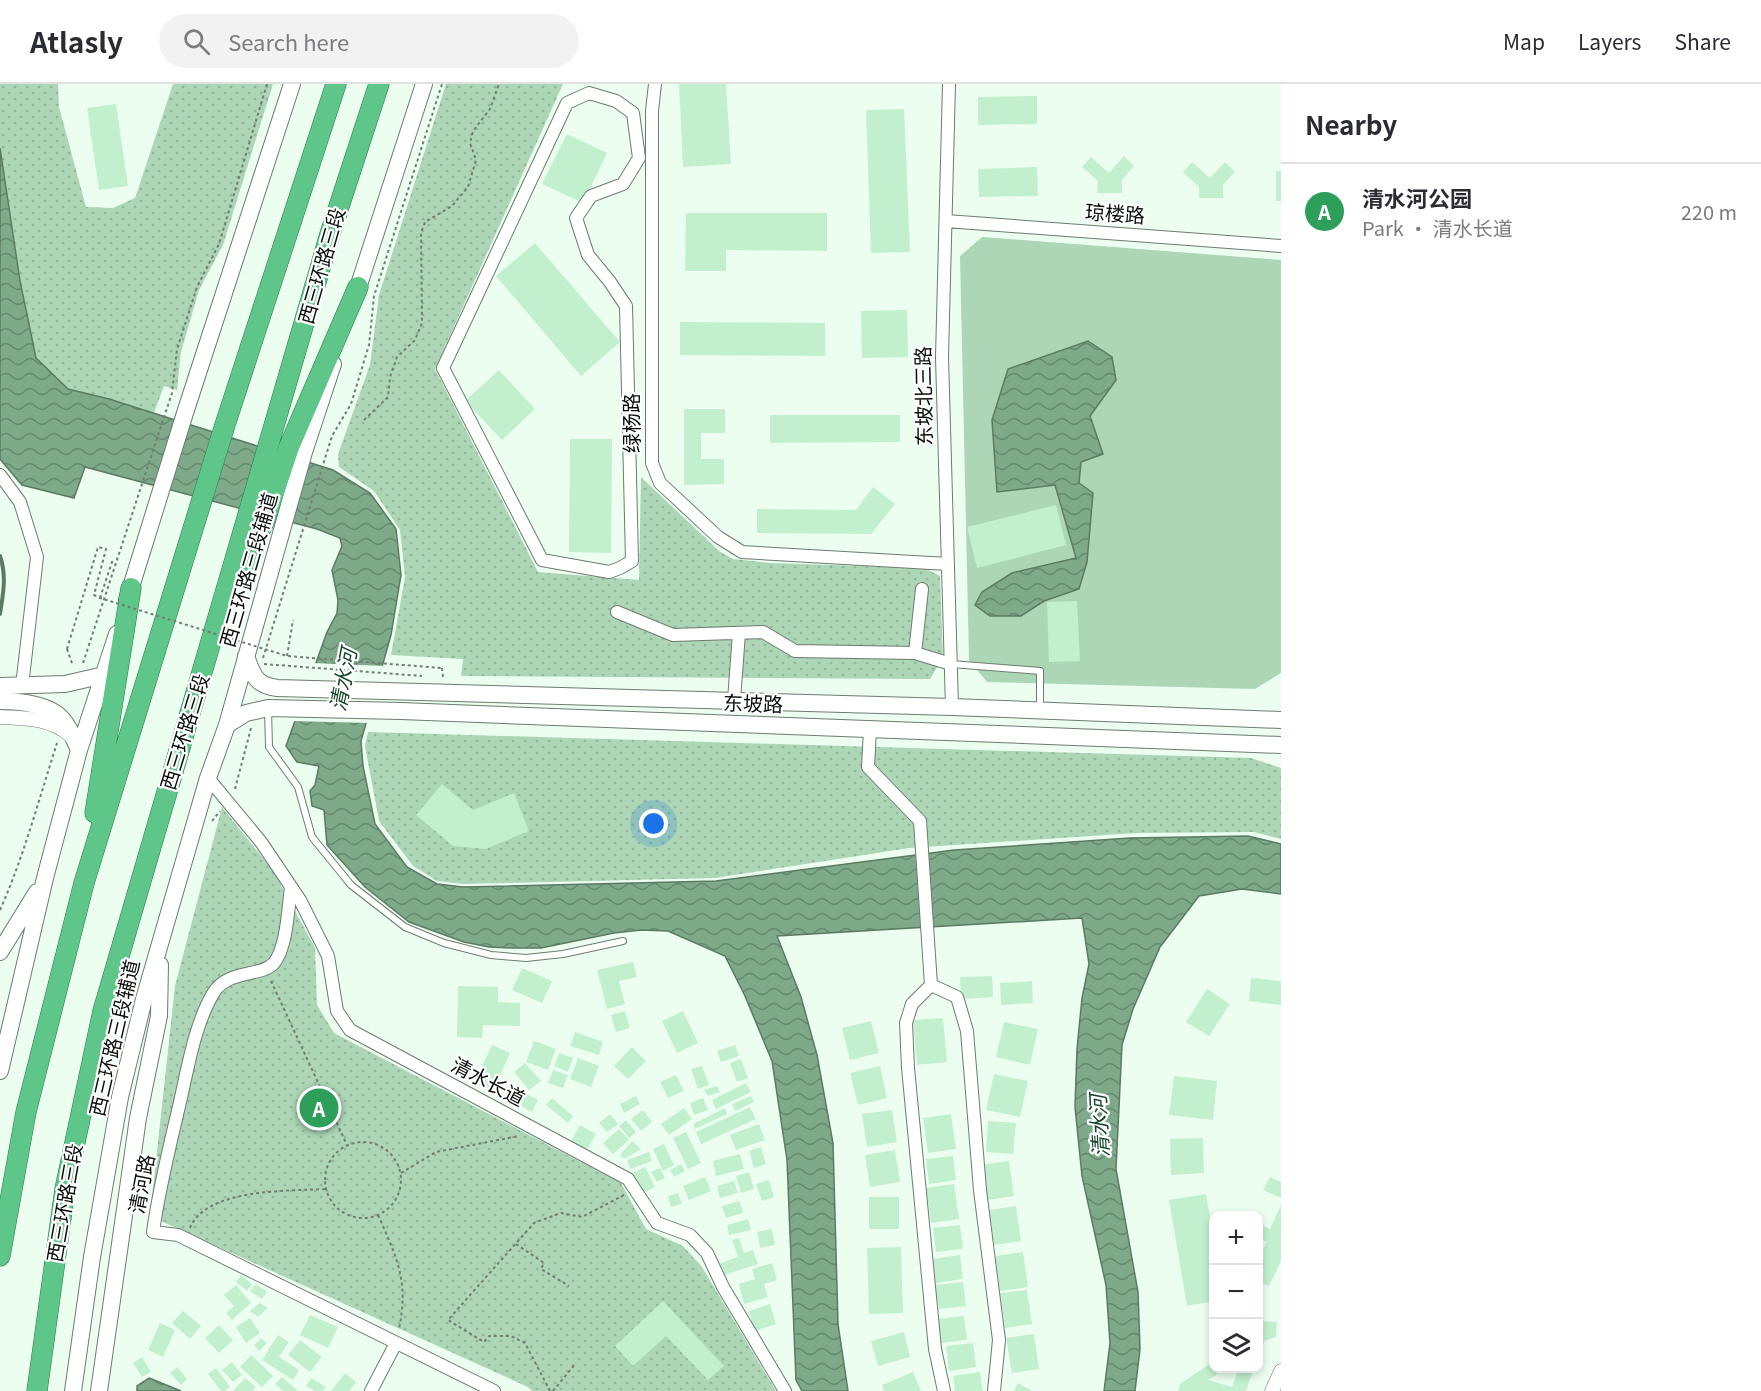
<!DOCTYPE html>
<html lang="en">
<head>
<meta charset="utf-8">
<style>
  body { margin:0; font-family:Georgia,"Noto Sans SC",serif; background:#f2f2f3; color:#2b2b33 }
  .controls { position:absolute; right:18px; bottom:18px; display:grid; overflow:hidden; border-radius:12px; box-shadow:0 3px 9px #0003 }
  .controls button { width:54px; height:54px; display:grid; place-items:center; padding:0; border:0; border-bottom:2px solid #e1e1e2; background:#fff; color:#2b2b33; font:30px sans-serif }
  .you { position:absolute; left:654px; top:740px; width:21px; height:21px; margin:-15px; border:4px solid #fff; border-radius:50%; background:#1a73e8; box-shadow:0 0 0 9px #1a73e833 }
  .badge { display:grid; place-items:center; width:39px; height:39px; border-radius:50%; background:#7e45bc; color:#fff; font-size:20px; font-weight:700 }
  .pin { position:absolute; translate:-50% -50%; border:3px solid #fff; box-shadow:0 2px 6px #0006 }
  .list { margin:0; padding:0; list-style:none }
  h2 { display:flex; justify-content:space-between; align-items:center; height:78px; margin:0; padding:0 24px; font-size:26px }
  h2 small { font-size:20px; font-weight:400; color:#7c7c81 }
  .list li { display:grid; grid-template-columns:39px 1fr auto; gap:18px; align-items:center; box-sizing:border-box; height:96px; padding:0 24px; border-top:2px solid #e1e1e2 }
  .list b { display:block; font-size:22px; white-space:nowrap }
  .list p { margin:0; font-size:20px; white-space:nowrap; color:#7c7c81 }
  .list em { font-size:20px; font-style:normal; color:#7c7c81 }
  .icon { flex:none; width:33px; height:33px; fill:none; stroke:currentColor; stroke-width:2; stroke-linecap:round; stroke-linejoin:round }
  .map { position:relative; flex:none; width:1281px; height:1307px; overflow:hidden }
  header { display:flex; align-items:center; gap:36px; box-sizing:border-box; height:84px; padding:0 30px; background:#fff; border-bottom:2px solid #e1e1e2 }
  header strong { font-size:28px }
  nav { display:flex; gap:33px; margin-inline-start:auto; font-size:21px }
  .search { width:420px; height:54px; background:#f2f2f3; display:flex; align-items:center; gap:15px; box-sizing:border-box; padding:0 21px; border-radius:33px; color:#7c7c81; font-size:22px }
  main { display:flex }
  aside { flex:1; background:#fff }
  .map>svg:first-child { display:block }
</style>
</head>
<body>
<header>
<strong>Atlasly</strong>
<div class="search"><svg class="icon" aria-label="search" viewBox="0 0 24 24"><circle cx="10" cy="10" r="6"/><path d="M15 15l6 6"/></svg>Search here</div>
<nav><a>Map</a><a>Layers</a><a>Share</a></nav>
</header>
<main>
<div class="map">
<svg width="1281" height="1307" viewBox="0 0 1281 1307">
  <defs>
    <pattern id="park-dots" width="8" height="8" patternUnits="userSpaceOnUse" patternTransform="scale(1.5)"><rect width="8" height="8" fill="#acd6b6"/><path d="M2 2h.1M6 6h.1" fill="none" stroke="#92b69b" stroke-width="1.8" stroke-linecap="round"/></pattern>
    <pattern id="water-waves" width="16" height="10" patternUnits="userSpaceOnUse" patternTransform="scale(1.5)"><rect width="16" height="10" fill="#7eaa8a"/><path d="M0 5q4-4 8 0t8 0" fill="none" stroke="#65896f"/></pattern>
  </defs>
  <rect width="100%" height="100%" fill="#ebfeef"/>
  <path fill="#acd6b6" d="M982,153L1281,176V589L1255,605L987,598L969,576L960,172Z"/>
  <path fill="url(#park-dots)" d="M0,0H58L59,23L86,123L113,124L135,114L173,0H273L223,161L199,206L181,268L177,306L164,302L154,329L109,315L68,305L36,274L20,197L0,64Z
    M446,0H563L435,285L538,488L639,496L641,393L719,467L733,475L770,479L925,484L940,492L943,574L930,595L461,592L463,575L391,571L405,493L400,446L374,407L339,383L338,370L370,281L379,211Z
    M368,648L1251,674L1281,684V755L1254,748L1136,749L909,764L715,794L463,800L437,797L413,782L379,737L365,662Z
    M222,723L274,788L315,864L317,921L334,949L621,1099L646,1145L683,1162L702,1183L776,1307H532L528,1303L150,1132L175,902Z"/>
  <path fill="url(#water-waves)" stroke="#5b7b63" stroke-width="1.5" d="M0,64L20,197L36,274L68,305L109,315L333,386L370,409L396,445L401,491L391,551L361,657L363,682L375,740L407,783L437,800L463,803L716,797L954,766L1130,754L1248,752L1281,760V810L1242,805L1199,812L1160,863L1133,925L1122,961L1116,1085L1138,1208L1140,1265L1135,1307H1104L1110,1259L1106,1201L1082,1092L1075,1023L1077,965L1082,914L1089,880L1082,834L777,852L801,913L817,971L833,1059L838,1240L848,1307H802L796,1296L787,1076L772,977L745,912L725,872L668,847L641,846L614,849L541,864H512L489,863L464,858L409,838L365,803L327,761L324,726L312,722L310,707L315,701L319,682L297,678L286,662L327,548L337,529L338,516L332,486L342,462L340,454L317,445L85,383L74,414L22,401L0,375Z
    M1088,257L1112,273L1116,296L1090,332L1103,370L1081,378L1079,399L1093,409L1087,478L1079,505L1044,517L1021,532H990L975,521L982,508L1012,489L1076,474L1055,401L997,408L992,336L1008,285Z
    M149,1294L181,1307H137V1302Z"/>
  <path fill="#ebfeef" d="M312,579L385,582L369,639L292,637Z"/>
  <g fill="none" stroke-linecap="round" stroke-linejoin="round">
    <path stroke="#5b7b63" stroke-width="4" d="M0,472C7,492 3,510 0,530"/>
  </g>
  <path fill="#c2f0ce" d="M679,0H726L731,80L683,83Z
    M1037,12V40L978,41V13Z
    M116,20L128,102L99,106L87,24Z
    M904,25L910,168L871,169L866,26Z
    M567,50L607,69L583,119L542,100Z
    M1124,72L1134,82L1122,96V109H1097L1098,97L1082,83L1091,73L1109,89Z
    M1192,78L1210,94L1225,78L1235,88L1223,101V114H1199V103L1183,88Z
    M1037,83L1038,112L979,113L978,85Z
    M1276,87H1281V117H1276Z
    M686,129H827V167L726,166V187H685Z
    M535,159L620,258L581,292L496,192Z
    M907,226L908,273L862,274L861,227Z
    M680,238L825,239V272L680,271Z
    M499,286L535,325L502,356L465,317Z
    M684,325H725V349H701V375H724V400L684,401Z
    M770,331H900V358L770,359Z
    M570,355H612L611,469L569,468Z
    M873,403L895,420L871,450L757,449V425L856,426Z
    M1056,421L1066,461L977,484L967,443Z
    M1077,517L1080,577L1049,578L1047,518Z
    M442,700L473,726L514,709L529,747L486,765L453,762L416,731Z
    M633,878L637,893L619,897L625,920L607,925L597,886Z
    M522,884L552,897L542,919L512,906Z
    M992,892L993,913L961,915L960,893Z
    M1251,894L1281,897V921L1249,917Z
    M1032,897L1033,919L1001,921L1000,899Z
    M458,902L498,903V918L520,919V942L483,941L482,954L457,953Z
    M1207,905L1230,920L1209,952L1186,938Z
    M625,927L630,944L616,948L611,931Z
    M683,927L698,959L677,969L662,937Z
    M943,934L947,978L917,981L913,936Z
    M871,937L879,969L850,976L842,944Z
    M1004,938L1038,945L1030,981L996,973Z
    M575,948L603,958L599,971L570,962Z
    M534,957L556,965L548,986L526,978Z
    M492,961L510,969L493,1007L474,999Z
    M735,961L739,972L721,978L717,967Z
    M632,963L646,977L628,995L614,982Z
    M559,969L573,974L568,988L554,982Z
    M578,974L599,982L591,1003L570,995Z
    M741,975L748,994L737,998L730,979Z
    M525,979L541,997L529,1006L514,988Z
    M702,982L709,1001L698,1005L691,985Z
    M880,982L887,1014L858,1021L850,989Z
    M553,986L568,991L563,1004L548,999Z
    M994,990L1028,997L1020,1033L986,1026Z
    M676,991L684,1007L668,1014L660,998Z
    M1174,992L1217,997L1213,1036L1169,1031Z
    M746,999L751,1008L716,1025L712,1016Z
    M512,1002L538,1016L532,1028L506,1015Z
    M717,1002L720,1008L708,1012L704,1006Z
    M636,1012L640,1020L624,1029L620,1020Z
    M751,1012L754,1018L735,1027L732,1020Z
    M552,1014L573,1032L568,1039L546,1021Z
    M703,1014L708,1026L694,1031L690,1019Z
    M750,1023L756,1035L701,1060L696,1048Z
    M684,1024L692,1035L669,1051L661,1040Z
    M725,1024L727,1030L695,1045L693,1040Z
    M643,1026L652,1038L641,1047L631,1035Z
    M892,1026L897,1058L867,1063L862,1030Z
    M610,1030L618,1040L607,1048L599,1039Z
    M951,1030L956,1065L928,1069L923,1034Z
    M626,1036L636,1048L629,1054L619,1042Z
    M988,1037L1016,1039L1013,1070L986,1068Z
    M759,1040L765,1056L736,1066L730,1051Z
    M580,1041L596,1050L587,1066L571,1057Z
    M619,1045L629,1056L613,1070L603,1059Z
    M686,1048L701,1079L688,1085L673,1054Z
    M1203,1054L1204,1089L1171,1091L1170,1055Z
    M632,1057L641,1065L624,1075L620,1071Z
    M664,1060L674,1081L663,1087L653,1065Z
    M761,1063L766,1080L754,1084L749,1067Z
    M895,1066L900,1098L870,1103L865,1071Z
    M649,1068L652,1077L630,1085L627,1076Z
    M740,1070L744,1085L716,1092L713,1077Z
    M953,1072L956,1096L929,1100L926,1075Z
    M1009,1077L1014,1112L987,1116L982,1081Z
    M681,1080L685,1087L674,1093L670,1086Z
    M645,1083L655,1103L641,1110L630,1090Z
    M660,1084L665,1094L657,1098L651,1088Z
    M749,1088L754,1105L741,1109L736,1092Z
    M705,1093L711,1107L689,1116L683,1102Z
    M1270,1093L1281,1098V1114L1263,1106Z
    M769,1096L774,1113L762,1117L756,1100Z
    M734,1097L738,1109L720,1114L717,1102Z
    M954,1100L959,1135L931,1139L926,1104Z
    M678,1109L682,1120L671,1123L668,1112Z
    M1206,1110L1214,1154V1217L1187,1222L1169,1116Z
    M869,1113H899V1145H869Z
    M740,1117L743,1129L726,1134L722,1122Z
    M1281,1121V1177L1269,1202L1258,1198V1176L1267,1158L1258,1155V1140L1270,1145Z
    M1016,1122L1021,1157L994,1161L989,1126Z
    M748,1135L751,1146L729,1151L727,1141Z
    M960,1141L963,1165L936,1168L933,1144Z
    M772,1145L775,1161L760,1164L757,1148Z
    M739,1154L744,1169L753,1166L758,1180L721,1192L718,1180L738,1173L732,1156Z
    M901,1163L903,1229L869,1230L867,1164Z
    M1023,1168L1028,1203L1000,1207L995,1172Z
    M960,1171L963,1195L936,1199L932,1175Z
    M772,1179L777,1196L764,1200L768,1213L744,1220L739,1200L755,1195L752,1185Z
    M241,1191L252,1200L247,1207L236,1198Z
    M963,1198L966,1222L939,1225L935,1201Z
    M256,1200L267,1208L262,1215L250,1207Z
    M236,1201L251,1219L232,1236L226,1229L234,1222L224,1211Z
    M1027,1206L1032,1240L1005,1244L1000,1209Z
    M663,1217L724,1282L708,1296L666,1252L633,1282L615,1262Z
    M260,1219L268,1224L258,1233L250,1227Z
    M770,1220L776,1240L755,1247L749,1227Z
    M183,1227L201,1242L190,1255L172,1239Z
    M310,1231L338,1243L328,1264L300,1251Z
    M964,1232L967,1256L940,1259L937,1235Z
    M250,1234L260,1249L246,1259L236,1243Z
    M1258,1237L1277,1238L1276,1253L1264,1257L1259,1271Z
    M160,1239L175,1246L163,1273L148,1266Z
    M219,1241L233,1256L219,1269L205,1254Z
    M904,1248L910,1273L878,1282L871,1257Z
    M1034,1250L1039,1285L1012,1289L1006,1254Z
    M278,1251L289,1258L279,1273L299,1286L293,1296L262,1276Z
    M261,1254L267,1259L259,1267L254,1261Z
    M300,1256L322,1273L310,1288L288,1271Z
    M973,1259L976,1283L949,1287L946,1262Z
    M251,1271L273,1292L262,1303L240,1283Z
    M142,1273L151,1288L142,1293L133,1279Z
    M1214,1277V1284H1227L1208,1296L1232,1303L1239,1284H1254L1246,1307H1178L1180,1300Z
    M232,1278L242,1291L233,1298L222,1286Z
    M177,1283L187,1295L181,1301L170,1289Z
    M216,1284L230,1303L225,1307H221L208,1290Z
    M913,1288L921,1307H884L882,1301Z
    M980,1288L983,1307H955L953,1292Z
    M345,1289L356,1298L349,1307H331Z
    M282,1293L298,1307H283L275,1300Z
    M245,1294L256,1303L253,1307H233Z
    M311,1294L326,1303L323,1307H315L306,1302Z
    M1018,1299L1032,1307H1014Z"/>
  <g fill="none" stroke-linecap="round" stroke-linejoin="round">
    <g stroke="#6c7c6f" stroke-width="8">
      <path id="service" d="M951,580L1040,587V625
        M268,625L269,663L298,703L312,753L351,801L405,843L444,859L491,871L526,874L563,870L623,857"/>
    </g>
    <g stroke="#6c7c6f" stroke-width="14">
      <path id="minor" d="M655,0L652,27V379L660,399L718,453L742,468L948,480
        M949,0L942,273L952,623
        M589,9L616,17L633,29L639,74L623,100L591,112L576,134L588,171L610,198L626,222L632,477L620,484L609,488L542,476L443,284L567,19Z
        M946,137L1281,162
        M0,391L20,418L37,473L22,602
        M617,528L673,551L763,548L795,567L915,569L951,580
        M915,569L922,505
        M734,616L739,549
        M870,646L868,683L920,737L931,901L912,920L906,939L908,984L935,1265L944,1307
        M208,694L261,758L300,816L328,872L337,927L350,946L628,1095L657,1139L690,1151L707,1169L723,1203L785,1307
        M291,804C288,824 287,863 274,879C262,893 229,885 214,908C195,939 188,983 180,1018C170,1061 159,1104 153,1148L178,1151L494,1307
        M931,901L957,913L967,947L980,1106L999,1256L994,1307
        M371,1307L396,1259"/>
    </g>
    <g stroke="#6c7c6f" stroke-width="15">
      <path id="tertiary" d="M0,633C26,634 51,634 71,652
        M1272,1307L1281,1287"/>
    </g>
    <g stroke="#6c7c6f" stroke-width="18">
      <path id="secondary" d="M355,213L424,0
        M127,516L185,329L292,0
        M246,572C253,591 255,601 277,604L952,623L1281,636
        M0,602L65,600L104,591
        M0,617C18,617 51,620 63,636C70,644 74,655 79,666
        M227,641L246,629L268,624L401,627L1281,661
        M0,868L37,808
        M0,987L45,794L79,666L117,550
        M73,1307L92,1173L120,1013L144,915L208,694L227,641L304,368L333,280
        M99,1307L138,1034L159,932L160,881"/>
    </g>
    <g stroke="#267c48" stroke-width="21">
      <path id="trunk" d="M245,478L264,438L289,363L358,203
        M95,729L131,504
        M0,1172L26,1028L84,799L224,344L336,0
        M37,1307L65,1105L103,927L330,150L379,0"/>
    </g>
    <path stroke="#727e75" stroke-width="2" stroke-dasharray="3 3" stroke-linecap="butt" d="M364,336L388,313L390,293L397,273L415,256L422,239L421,149L425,138L452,122L468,103L476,76L470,59L473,47L490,25L499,0
      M100,514L113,475
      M67,565L73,582
      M287,572L293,536
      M263,574L332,352L351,320L369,261L374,212L442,0
      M83,579L172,309L177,265L197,203L219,160L267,0
      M264,580L422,592
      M442,584L443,593
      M235,705L251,644
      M212,737L220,727
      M0,826C24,772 39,715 57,659
      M271,897L347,1061
      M325 1096a38 38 0 1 1 76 0a38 38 0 1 1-76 0Z
      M401,1089L436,1068L519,1052
      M378,1131C397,1174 409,1197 399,1245
      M190,1144C206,1104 289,1107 326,1105
      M516,1160L544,1179L541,1185L569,1202
      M550,1307L525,1259L511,1252H489L484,1258L448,1236L534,1139L561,1129L582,1133L624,1111
      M553,1307L576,1279"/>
    <use href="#service" stroke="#fff" stroke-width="6"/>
    <use href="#minor" stroke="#fff" stroke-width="12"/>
    <use href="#tertiary" stroke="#fff" stroke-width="14"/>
    <use href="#secondary" stroke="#fff" stroke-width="16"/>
    <use href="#trunk" stroke="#5ec688" stroke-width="20"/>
    <path stroke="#727e75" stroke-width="2" stroke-dasharray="3 3" stroke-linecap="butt" d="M67,565L98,463L106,465L94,511L100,514L287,572L442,584"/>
  </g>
  <g text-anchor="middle" stroke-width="4.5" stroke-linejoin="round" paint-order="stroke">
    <g font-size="20" fill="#080e09" stroke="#fff">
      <text transform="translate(1115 130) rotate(4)" y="7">琼楼路</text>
      <text transform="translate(322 182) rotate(-74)" y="7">西三环路三段</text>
      <text transform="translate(924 312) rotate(-91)" y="7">东坡北三路</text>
      <text transform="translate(632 339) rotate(-90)" y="7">绿杨路</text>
      <text transform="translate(249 486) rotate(-74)" y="7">西三环路三段辅道</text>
      <text transform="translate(753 620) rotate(2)" y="7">东坡路</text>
      <text transform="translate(185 648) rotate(-73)" y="7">西三环路三段</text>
      <text transform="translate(115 954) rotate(-77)" y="7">西三环路三段辅道</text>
      <text transform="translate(488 998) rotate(28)" y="7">清水长道</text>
      <text transform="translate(142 1100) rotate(-79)" y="7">清河路</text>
      <text transform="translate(65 1119) rotate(-80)" y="7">西三环路三段</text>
    </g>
    <g font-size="21" font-style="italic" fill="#154728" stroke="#fff">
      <text transform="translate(344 596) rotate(-79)" y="7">清水河</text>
      <text transform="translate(1100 1042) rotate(-93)" y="7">清水河</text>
    </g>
  </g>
</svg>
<div class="controls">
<button>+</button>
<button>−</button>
<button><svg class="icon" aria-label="layers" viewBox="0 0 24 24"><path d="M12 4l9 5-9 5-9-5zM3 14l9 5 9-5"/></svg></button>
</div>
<div class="you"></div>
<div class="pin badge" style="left:319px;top:1024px;background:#2e9e5b">A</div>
</div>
<aside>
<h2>Nearby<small></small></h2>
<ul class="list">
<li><span class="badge" style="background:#2e9e5b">A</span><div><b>清水河公园</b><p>Park · 清水长道</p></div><em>220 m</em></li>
</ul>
</aside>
</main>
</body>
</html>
